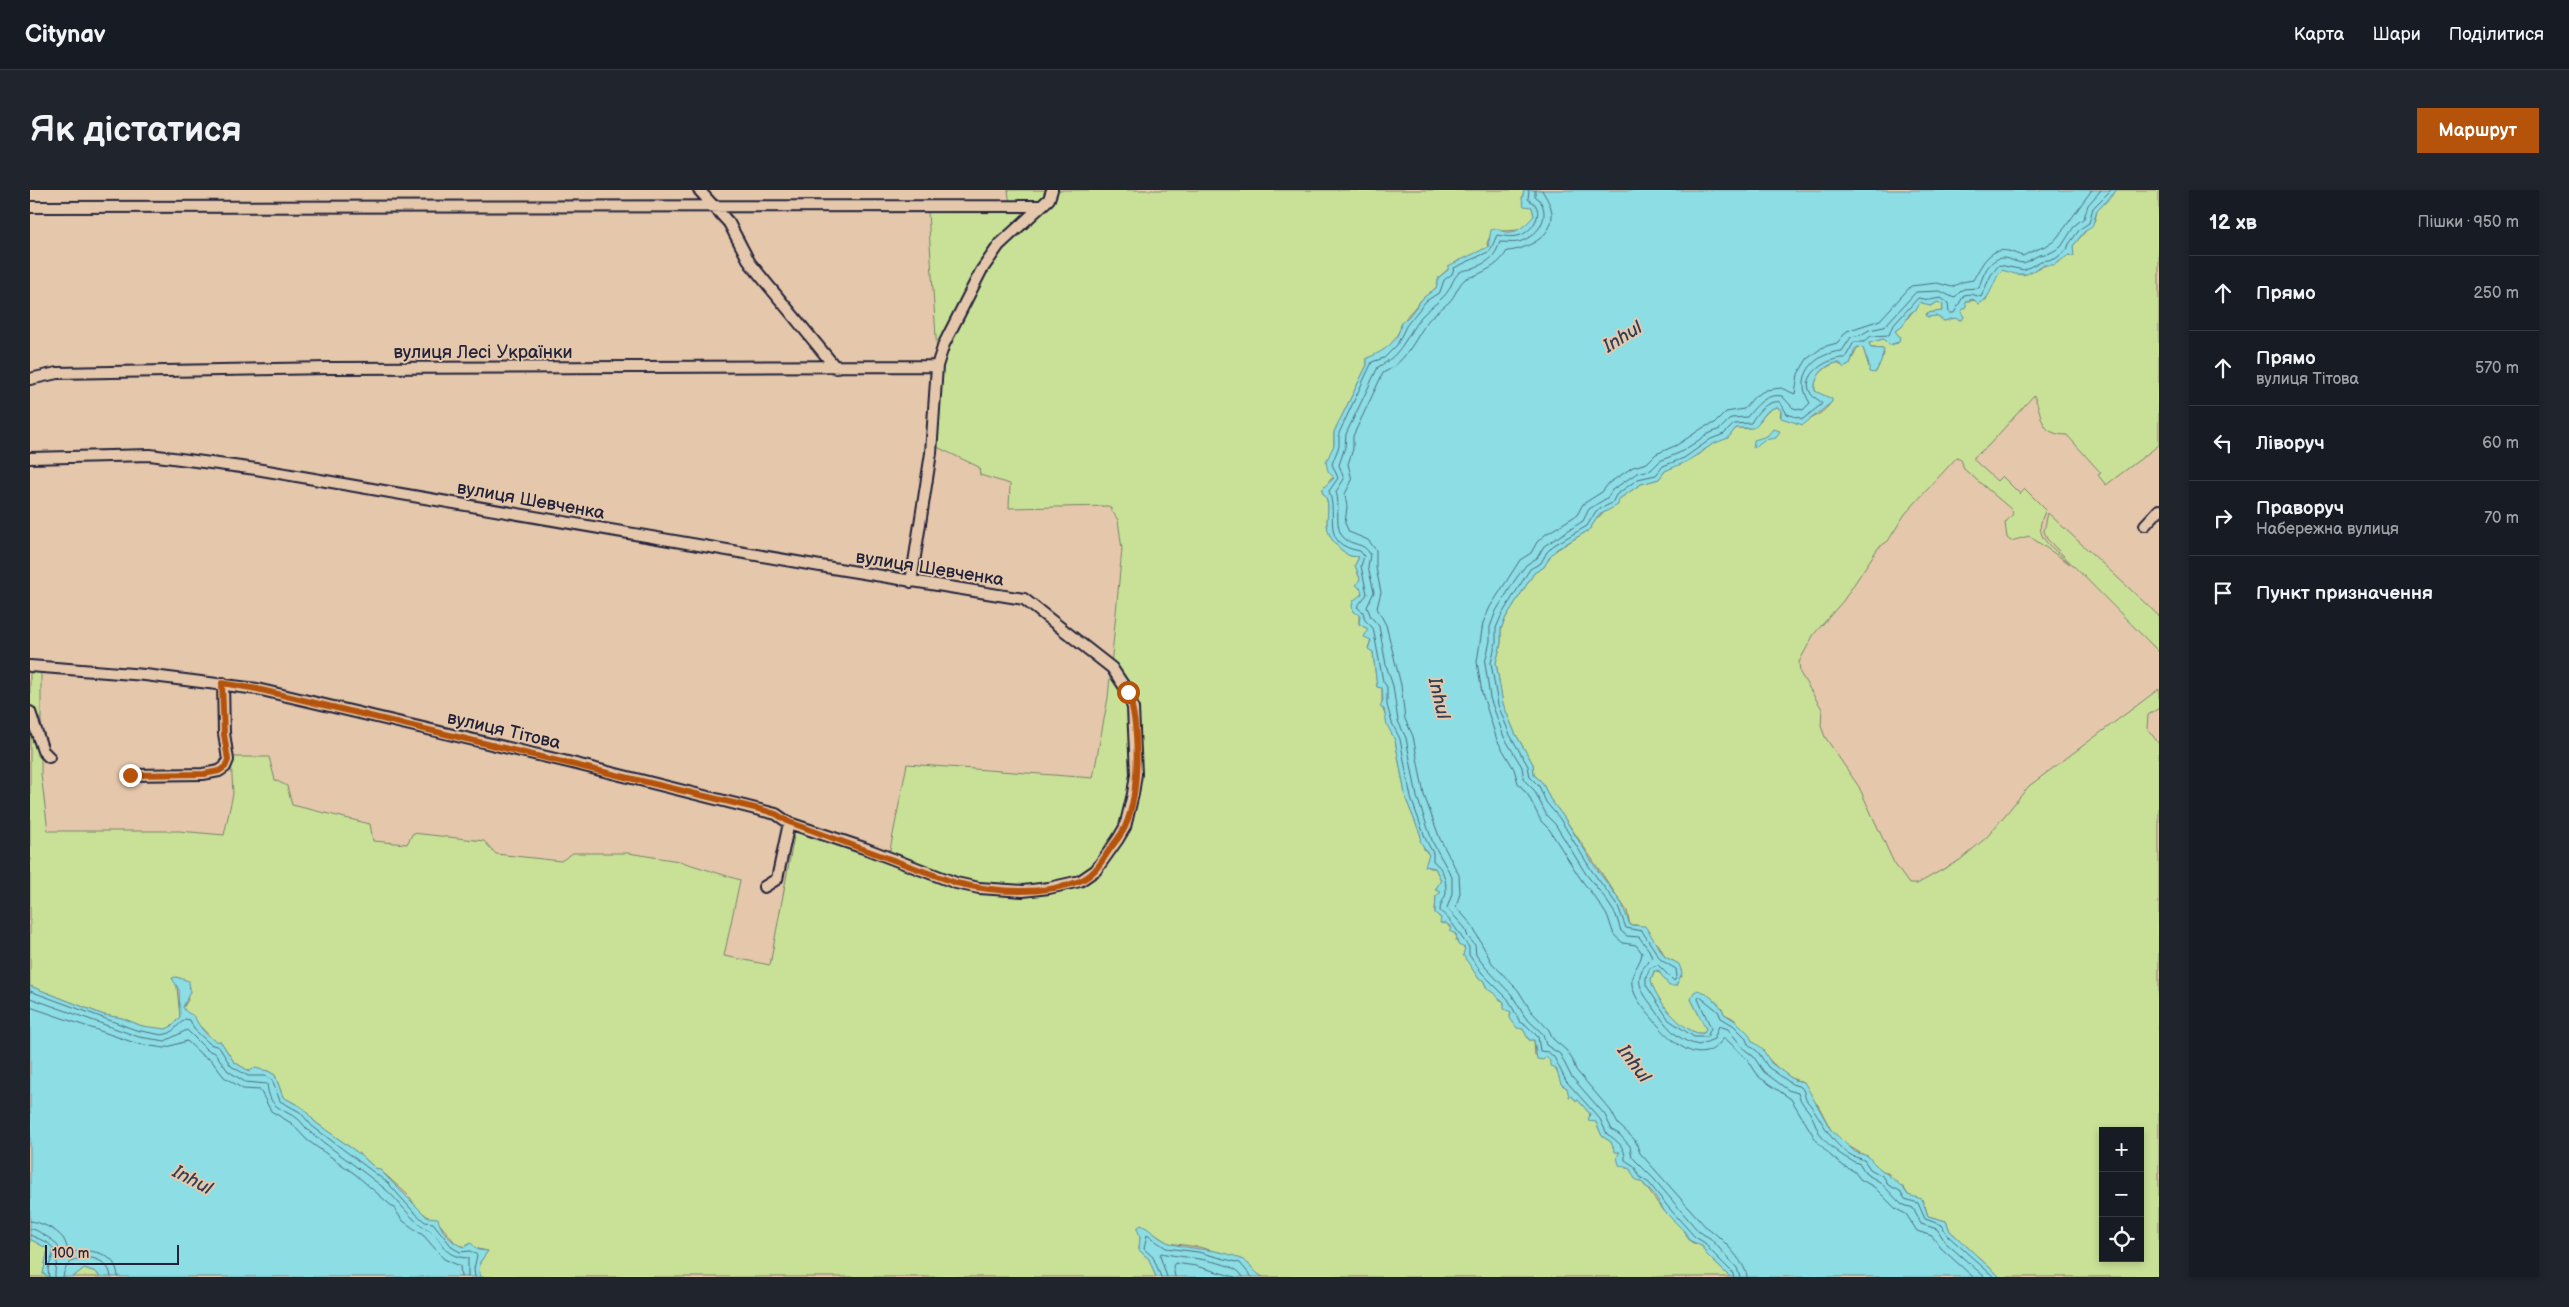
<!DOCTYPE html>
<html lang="uk">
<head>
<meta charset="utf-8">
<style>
  body { margin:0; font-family:"Balsamiq Sans",sans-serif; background:#20242c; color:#f1f3f6 }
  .controls { position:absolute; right:15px; bottom:15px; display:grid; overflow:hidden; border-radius:0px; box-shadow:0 2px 8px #0003 }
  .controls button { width:45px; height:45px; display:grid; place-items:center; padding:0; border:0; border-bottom:1px solid #363941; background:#171b24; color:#f1f3f6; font:25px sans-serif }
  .scale { position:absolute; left:15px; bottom:12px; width:134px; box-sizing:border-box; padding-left:5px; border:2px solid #22223b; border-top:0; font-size:14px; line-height:18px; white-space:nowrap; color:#22223b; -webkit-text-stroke:4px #e5c8ac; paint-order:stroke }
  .stop { position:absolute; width:15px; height:15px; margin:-11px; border:4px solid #b45309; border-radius:50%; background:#fff }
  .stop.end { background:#b45309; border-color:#fff; box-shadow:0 1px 5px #0008 }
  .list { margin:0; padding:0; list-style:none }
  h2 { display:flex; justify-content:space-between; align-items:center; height:65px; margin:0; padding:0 20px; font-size:21px }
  h2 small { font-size:16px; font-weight:400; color:#9ea1a6 }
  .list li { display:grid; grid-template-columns:32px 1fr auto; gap:15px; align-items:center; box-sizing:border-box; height:75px; padding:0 20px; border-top:1px solid #363941 }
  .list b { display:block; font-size:19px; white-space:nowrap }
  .list p { margin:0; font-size:16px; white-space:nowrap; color:#9ea1a6 }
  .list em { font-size:16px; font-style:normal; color:#9ea1a6 }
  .icon { flex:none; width:28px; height:28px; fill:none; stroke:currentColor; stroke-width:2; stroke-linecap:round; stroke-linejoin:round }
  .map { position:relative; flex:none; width:2129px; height:1087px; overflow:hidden; border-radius:0px }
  header { display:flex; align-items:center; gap:30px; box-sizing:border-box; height:70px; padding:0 25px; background:#171b24; border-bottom:1px solid #363941 }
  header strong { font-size:24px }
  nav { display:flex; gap:28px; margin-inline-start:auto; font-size:18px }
  .intro { display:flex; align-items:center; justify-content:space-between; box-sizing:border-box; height:120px; padding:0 30px }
  h1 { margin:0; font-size:35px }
  .button { padding:12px 22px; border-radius:0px; background:#b45309; color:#fff; font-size:18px; font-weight:700 }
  main { display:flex; gap:30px; padding:0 30px }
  aside { flex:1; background:#171b24; border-radius:0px; box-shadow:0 2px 8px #0003 }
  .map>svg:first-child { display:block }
</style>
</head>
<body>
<header>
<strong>Citynav</strong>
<nav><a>Карта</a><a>Шари</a><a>Поділитися</a></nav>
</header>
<div class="intro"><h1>Як дістатися</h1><a class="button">Маршрут</a></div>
<main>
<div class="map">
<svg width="2129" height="1087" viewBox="0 0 2129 1087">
  <rect width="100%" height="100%" fill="#e5c8ac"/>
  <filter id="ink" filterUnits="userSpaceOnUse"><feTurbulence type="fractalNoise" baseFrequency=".02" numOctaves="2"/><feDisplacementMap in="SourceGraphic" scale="10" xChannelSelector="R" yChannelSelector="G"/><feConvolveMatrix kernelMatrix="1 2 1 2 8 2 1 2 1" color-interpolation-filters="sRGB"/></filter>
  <g filter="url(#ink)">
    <path fill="#c9e197" stroke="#768269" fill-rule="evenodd" d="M978,0H1494L1492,9L1502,17L1504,26L1490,40L1472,41L1461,44L1457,53L1458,57L1435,69L1429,70L1409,87L1406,98L1393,108L1378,125L1363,152L1351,164L1337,168V175L1304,242V255L1300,268L1304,288L1301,289L1292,302C1309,321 1280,338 1318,365C1321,367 1326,366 1329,367L1325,375L1330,389L1329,398L1333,401L1329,408V434L1338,439L1341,450L1338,458L1343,462L1347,497L1352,498V517L1365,550L1376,609L1391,646L1394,659L1399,665L1397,671L1399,678H1405L1411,690L1406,699L1411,703L1406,706L1405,723L1411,728L1412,734L1416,733L1427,747L1426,751L1435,758L1434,763L1449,789H1453L1457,799L1467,804L1470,810L1474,811V816L1481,822L1480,826L1485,835L1493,839L1499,850H1504L1505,865C1509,866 1514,867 1516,867C1523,869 1530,889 1532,895L1537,898L1540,907L1542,906L1545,910H1548L1560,924L1559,928L1566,932L1572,946L1581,952L1586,962H1590L1593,975L1600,979L1609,992H1612C1620,1002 1627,1013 1635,1022C1644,1031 1657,1040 1661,1052L1672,1056L1676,1064L1700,1087H1233L1224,1082L1220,1075L1203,1066L1169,1057L1138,1053L1111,1035L1109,1060L1119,1069L1126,1087H452L449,1084L450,1072L458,1061L427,1055L408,1032L398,1027L386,1017L379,1006L349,979L345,978L331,965L285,932L273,918L253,907L245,885L238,881L224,879L219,881L204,872L191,852L184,851L153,818L158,810L154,790L146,787L150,827L139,838L133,840L112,836L92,828L74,825L0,796V480L11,482V584L18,641H149L194,645L203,604L201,567H239L245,590L257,596L262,615L340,634L343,651L377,654L383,643L454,651L466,664L531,671L543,663H598L649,671L710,690L694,766L740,775L765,641L860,660L877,574L1063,588L1078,508L1092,359L1088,330L1079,316L979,318L980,294L950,285L949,277L905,256L909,194L898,22L981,21Z
      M2087,0H2129V255L2076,295L2068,285L2071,283L2037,245C2008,244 2014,228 2004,205L1958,256L1944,267V270L1967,291L1972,286L1990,304L1995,299L2016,320C2000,349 2022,355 2040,374L1999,346L1981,351L1977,348L1975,333L1983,324L1982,320L1934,279L1931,269L1927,267L1875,324L1858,351L1848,358L1813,411L1784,444L1769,472L1770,483L1792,519L1791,536L1795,547L1829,597L1864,673L1879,694H1887L1930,670L1957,647L1999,596L2129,499V518L2118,525L2117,538L2129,554V1087H1970L1920,1041L1916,1031L1898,1026L1895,1016L1878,1005L1874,998L1862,991L1859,984L1844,976L1839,968L1815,954L1801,940L1788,915L1781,908L1771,891C1752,890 1719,847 1707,832C1704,828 1698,826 1694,824L1692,818L1675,803L1661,809L1676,839L1674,843C1655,847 1622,806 1621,789L1625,780L1631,784L1652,787L1651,780L1645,772L1635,767L1629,755L1607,735H1600L1597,721L1533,626L1520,609L1512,592L1504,585L1503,574L1485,543L1473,514L1466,473L1471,453V439L1476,427L1504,383L1514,377L1520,365L1528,359L1559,340L1567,328L1588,312L1589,309L1611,294L1629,289L1635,281L1671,263L1683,253L1698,248L1706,238C1711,237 1716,240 1722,237C1733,232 1735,218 1748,217L1751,221L1750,226L1755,229L1765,230L1767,234C1778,232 1798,221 1802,210L1785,201C1783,187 1794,177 1806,173L1815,177L1819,175L1828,157L1833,158L1839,177L1846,182L1854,164L1853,158H1841L1839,153L1853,149L1859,155L1868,153V145L1865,141L1870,138L1890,112L1900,116L1908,112L1913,115L1912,121L1897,123L1896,125L1906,126L1914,131L1925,128L1930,130L1934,127L1931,122L1936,116L1935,111L1956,110L1965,88L1972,80L1993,85L2039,65L2043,66V56L2065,30L2067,21ZM2073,941H2110V1068H2073Z
      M2018,323L2129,426V462L2017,349L2014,341Z
      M0,1049L18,1059L13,1084L20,1087H0Z
      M54,1078L66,1082L70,1087H43Z"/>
    <path fill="#8cdde4" stroke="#6292a0" d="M1494,0H2087L2067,21L2062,37L2054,42L2043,56L2044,66L2039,65L2024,75H2013L1997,84H1985L1972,80C1963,89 1962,108 1949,114L1943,109L1936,111V116L1931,122L1934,127L1932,130L1925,128L1914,131L1906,126L1897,127V123L1912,121L1913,115L1908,112L1900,116L1890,112L1887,119L1880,123L1872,137L1865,141L1870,147L1869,152L1859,155L1853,149L1839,153L1841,158L1854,159L1851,172L1845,183L1839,182V175L1833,158L1828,157L1825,159L1820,174L1814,178L1810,173C1796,172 1783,187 1785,201L1802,209V212L1773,235L1751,228V221L1748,217C1734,218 1733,231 1723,238H1706L1698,248L1683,254L1656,272L1635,281L1629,289L1611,294L1589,309L1588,315L1569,325L1559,340L1527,359L1521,365L1514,377L1504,383L1476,427L1471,439V453L1466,473L1473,514L1485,543L1503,574L1504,585L1512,592L1520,609L1533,626L1566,678L1592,714L1600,735L1615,736L1635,767L1649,774L1652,783L1646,796H1639L1628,780L1624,781L1621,789C1622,805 1655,847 1674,843L1676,839L1661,809L1664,802L1668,800C1677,803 1692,814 1694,824L1707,832L1719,844L1722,851L1732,858L1741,873L1764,890L1774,892L1801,940L1825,962L1838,966C1849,982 1868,988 1878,1005L1892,1009L1898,1026L1916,1031L1920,1041L1970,1087H1700L1676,1064L1672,1056L1659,1050L1655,1042L1635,1022L1625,1006L1612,992L1605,989L1600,979L1589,975L1587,967L1590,962H1585L1581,952L1572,946L1566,932L1558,931L1560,924L1548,910H1545L1542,906L1539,907L1537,898L1531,894L1526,878L1520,876V871L1516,867L1513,870L1507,869L1504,850H1499L1493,839L1487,838L1480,828L1481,822L1474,819V812L1457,798L1453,790L1449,789L1433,765L1435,758L1428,755L1426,744L1419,741L1422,738L1416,733H1410L1411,728L1405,723L1406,706L1411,702L1405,700L1411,690L1405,678L1395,676L1399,665L1390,651L1391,646L1376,609L1365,550L1357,535L1354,519L1350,517L1353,510L1352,498L1347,497L1343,462L1338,459L1341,450L1334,447L1338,439L1329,434L1330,425L1323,422L1322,415L1324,410L1332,404L1331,399L1326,395L1330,389L1325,375L1329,367C1326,366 1321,367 1318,365C1280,338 1309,320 1292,302L1293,298L1304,288L1298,281L1296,272L1304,255V242L1337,175V168C1353,162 1370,151 1371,132L1376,130L1393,108L1406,98L1409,87L1418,80V76L1458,57L1461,40C1467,38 1467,39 1472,41C1486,46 1495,35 1504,26L1502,17L1494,16L1492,9Z
      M1743,239L1750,241L1746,248L1734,250L1723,258L1724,250L1737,246Z
      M146,787L159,791L160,802L153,817C156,824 162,823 165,828C171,839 179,850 191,852L204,872L219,881L225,878L238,881L245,885L253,907L273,918L285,932L331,965L345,978L349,979L397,1027L408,1028C409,1039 423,1055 434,1057L441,1053L448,1060L458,1061L450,1072L449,1084L452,1087H70L66,1082L54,1078L43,1087H20L13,1084L18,1059L0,1049V796L74,825L92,828L112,836L136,839L142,836L150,827L149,800L142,788Z
      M1111,1035C1121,1039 1127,1048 1137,1052C1157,1061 1191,1057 1213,1070C1222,1075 1224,1083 1233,1087H1126L1119,1069L1109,1060L1110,1047L1107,1038Z"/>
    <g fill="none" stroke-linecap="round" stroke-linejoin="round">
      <path stroke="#4c6d7f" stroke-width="1" d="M1499,0L1498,9C1500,12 1505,12 1506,16C1512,27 1501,41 1491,45C1483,48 1474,46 1467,45L1460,61L1424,78L1422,84L1414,90L1410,102L1396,111L1376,136L1367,155L1354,168L1342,172L1309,243V256L1302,274L1308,288L1299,301C1309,327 1289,354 1330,361L1334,366L1331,376L1337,404L1327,417L1333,422L1335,430L1343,438L1353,491L1357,497V515L1362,533L1370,549L1381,608L1396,650L1403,663V671C1414,679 1416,689 1416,702C1416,708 1410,712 1410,721C1423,731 1429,745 1439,757V765L1452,783L1478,809L1490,832L1496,835L1508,847L1510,861L1518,862L1524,867L1536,891L1570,929L1577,944C1587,950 1596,958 1595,970L1604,976L1610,987L1619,993L1639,1018L1665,1047L1675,1053L1680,1060L1702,1082L1704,1087
        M1505,0V6C1522,19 1513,42 1494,50C1487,54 1478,52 1470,52C1464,69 1458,72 1441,79C1438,80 1433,80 1430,82C1422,88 1421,100 1414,106C1407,114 1398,119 1391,127C1375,147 1373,164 1348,177L1316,244L1315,257L1309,275L1314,289L1306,302C1311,316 1303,337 1314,348C1322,356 1334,352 1340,364L1338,377L1344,402L1337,417L1341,427L1349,436L1356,475L1363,496L1368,531L1376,548L1387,607L1403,653L1422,687V704L1417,718L1435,738L1438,747L1445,755L1446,765L1456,778L1482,805L1495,827L1513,844L1516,855L1530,864L1541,886L1575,925L1582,940L1589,944L1600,956L1602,967L1624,989L1669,1042L1680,1048L1707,1078L1710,1087
        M1512,0C1516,8 1522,15 1522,25C1523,47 1495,60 1477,61C1470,74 1458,80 1444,86C1441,87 1437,87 1434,90C1427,97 1426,105 1419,112C1411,120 1401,125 1395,135C1383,154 1374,173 1353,183L1323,246V259L1318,274L1322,290L1315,304L1317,317L1315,333L1319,342L1338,350L1346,360V378L1351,402L1347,418L1356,435L1371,495L1375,529L1383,546L1394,605L1410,649L1429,685L1430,703L1426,717L1441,734L1462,773L1488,800L1501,821L1519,840L1523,849L1536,860L1542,869L1546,880L1581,921L1588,934L1605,950L1610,963L1675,1036C1687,1043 1717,1073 1717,1087
        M0,801L106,840L132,845L140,843L155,829L160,830L164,839L180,854L189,857L201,876L218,886H235L242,890L250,911L270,922L282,936L358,993L382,1020L395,1032L403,1033L423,1058L430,1062L440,1061L447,1065L444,1079L445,1087
        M0,808L109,847L135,851L157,840L177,860L185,863L198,881L215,892L237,894C238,901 239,909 245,915C251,920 258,923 265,927C271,930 275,938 281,943C305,961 330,979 354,998C370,1011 379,1029 397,1039C414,1047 409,1067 438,1068V1087
        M0,817L108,854L134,858L157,851L173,866L181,870L194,887L213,899L230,900L241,921L261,933L277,950L325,984L364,1018L372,1030L394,1046L414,1069L430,1076L431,1087
        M0,1031C10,1032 26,1039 33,1048C36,1052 37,1058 39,1063C58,1058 87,1061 88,1087
        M0,1039C6,1039 9,1042 14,1045C40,1059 24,1065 25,1087
        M0,1045L18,1053L23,1058V1064L18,1079L19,1087
        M33,1087C35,1060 79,1062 81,1087
        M1131,1087L1123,1067L1114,1059L1117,1045L1136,1058L1168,1062L1210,1073L1222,1087
        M1137,1087L1130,1066L1131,1063C1150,1068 1205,1069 1213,1087
        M1145,1087L1143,1076L1145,1073L1166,1076L1205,1087
        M1943,1087L1911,1058L1902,1046L1887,1041L1876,1024L1866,1019L1844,997L1830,989L1824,981L1815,977L1802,967L1786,950L1761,909L1729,887L1718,870L1696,849H1693C1669,882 1638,848 1622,828C1614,819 1604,807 1602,795C1600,782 1611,774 1612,763L1606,755L1593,753L1584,745L1578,727L1569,713L1550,688L1519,639L1511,631L1498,605L1488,593L1484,579L1467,550L1452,503L1447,472L1453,433L1460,417L1490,370L1501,363L1507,352L1516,344L1547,325L1553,314L1572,302L1579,293L1603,277L1617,273L1626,264L1647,255L1674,237L1685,233L1696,222L1714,219L1725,206L1736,200L1751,198L1765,204L1768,184L1777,169L1793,157L1807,153L1817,141L1850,130L1881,96L1907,93L1922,97L1932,92L1943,90C1951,77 1958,57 1978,61C1983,62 1988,65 1993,66C2001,61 2021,55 2025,50C2039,34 2049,16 2062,0
        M1955,1087L1916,1053L1907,1039L1891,1034L1883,1018L1871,1014L1850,992L1836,984L1830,974C1815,969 1802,959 1792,947C1786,939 1784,927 1777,919C1772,913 1770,910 1768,903L1758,900L1734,882L1723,866L1714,859L1698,839L1689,836L1684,849L1669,855C1651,852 1639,840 1629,825C1615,805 1597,790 1622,768L1619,760L1609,747L1597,746L1591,741L1586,725L1575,708L1556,684L1525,634L1517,626L1504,600L1494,590L1492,577L1474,547L1460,508L1455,473L1460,451V437L1466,421L1485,390L1496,375L1507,368L1514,356L1553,331L1559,319L1577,308L1582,300L1594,292L1607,283L1621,280L1630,271L1651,262L1678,244L1690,239L1701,228L1717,227C1726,216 1736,203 1752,206L1763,218L1773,220L1780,213C1763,187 1784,163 1812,161L1821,147L1831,145L1839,140L1854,137L1886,102L1910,101L1924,108L1933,99L1949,98C1952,87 1959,67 1974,68C1981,69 1987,73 1994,73L2009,65L2020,63L2031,57L2045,35L2054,28L2058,15L2071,0
        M1964,1087L1917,1045L1912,1035L1895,1029L1888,1013L1875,1009L1870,1001L1858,995L1854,987L1840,979L1834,970C1830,968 1827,968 1823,966C1801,956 1792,928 1777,911C1774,907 1775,901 1771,897L1762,894L1738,877L1728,862L1718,854L1715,847L1703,835L1691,828L1688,821L1669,806L1668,809L1681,838L1677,847H1664L1639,830L1616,795V787L1620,778L1628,775L1644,791L1647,786L1646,779L1631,770L1612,741L1596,738L1588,716L1562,681L1530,629L1516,612L1509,596L1500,587L1498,576L1480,545L1468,515L1461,473L1466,452V438L1472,424L1500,379L1511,373L1517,362L1524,355L1557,336L1566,321L1582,313L1586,305L1608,289L1626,285L1633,276L1654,268L1681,249L1694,244L1704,234L1721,233C1727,222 1737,210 1750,212L1757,224L1773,229L1792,214C1790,209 1784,209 1781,204C1769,185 1799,167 1815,168L1824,152H1834L1841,146L1859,145L1862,137L1888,108L1899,110L1911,108L1918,113L1919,123H1924L1934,105L1941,104L1951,107L1961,85L1969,75L1994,80L2011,71L2025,69L2037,60L2039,54L2050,39L2059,33L2063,18L2081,0"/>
      <g stroke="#22223b" stroke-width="14">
        <path id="street" d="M669,0L699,33L720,73L806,178
          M0,17L1011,16
          M0,189L27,183L299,178L907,176
          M0,268L120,265L226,279L796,377L994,409L1082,478L1098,502L1103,518L1106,584L1103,604L1095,637L1088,649L1066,680L1050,691L1019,698L993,701L949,698L926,693L834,658L759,633L746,624L538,572L227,499L115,485L0,476
          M2115,335L2129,320
          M881,392L901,263L907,176L914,154L951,81L969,55L1019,9L1022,0
          M0,522L13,561L19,567
          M100,585L173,584L189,581L195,577L198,570L194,543L193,493
          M734,697L747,689L759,633"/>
      </g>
      <use href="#street" stroke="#e5c8ac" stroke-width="10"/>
    </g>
  </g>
  <g fill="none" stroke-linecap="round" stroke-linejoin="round" filter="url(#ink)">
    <path stroke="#b45309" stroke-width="6" d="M100,585L174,584L189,581L195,577L198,570L194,544L192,493L227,499L733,620L746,624L759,632L926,693C965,702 1011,706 1050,691C1064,685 1070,674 1078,662C1084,653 1091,646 1095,637C1110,603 1110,537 1098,502"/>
  </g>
  <g text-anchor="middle" stroke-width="4" stroke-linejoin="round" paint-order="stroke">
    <g font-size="18" fill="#22223b" stroke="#e5c8ac">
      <text x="453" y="168">вулиця Лесі Українки</text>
      <text transform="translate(501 310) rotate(10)" y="6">вулиця Шевченка</text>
      <text transform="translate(900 378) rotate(9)" y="6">вулиця Шевченка</text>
      <text transform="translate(474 540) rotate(13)" y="6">вулиця Тітова</text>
    </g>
    <g font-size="19" font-style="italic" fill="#323e54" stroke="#e5c8ac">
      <text transform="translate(1592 146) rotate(-32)" y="7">Inhul</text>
      <text transform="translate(1410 508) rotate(77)" y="7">Inhul</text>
      <text transform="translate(1605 873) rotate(53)" y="7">Inhul</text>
      <text transform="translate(163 989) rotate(28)" y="7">Inhul</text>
    </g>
  </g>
</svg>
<div class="controls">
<button>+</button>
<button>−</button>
<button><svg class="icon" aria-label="locate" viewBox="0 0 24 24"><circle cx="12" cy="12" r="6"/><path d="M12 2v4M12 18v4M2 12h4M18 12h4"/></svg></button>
</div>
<div class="scale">100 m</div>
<div class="stop" style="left:1098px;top:502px"></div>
<div class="stop end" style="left:100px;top:585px"></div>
</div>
<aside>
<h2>12 хв<small>Пішки · 950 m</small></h2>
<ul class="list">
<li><svg class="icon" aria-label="ahead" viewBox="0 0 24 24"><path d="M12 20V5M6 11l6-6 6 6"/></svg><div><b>Прямо</b></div><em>250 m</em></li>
<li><svg class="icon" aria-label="ahead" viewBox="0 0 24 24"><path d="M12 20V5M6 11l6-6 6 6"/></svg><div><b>Прямо</b><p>вулиця Тітова</p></div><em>570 m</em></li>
<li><svg class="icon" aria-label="left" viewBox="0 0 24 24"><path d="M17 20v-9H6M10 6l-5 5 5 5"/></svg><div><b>Ліворуч</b></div><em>60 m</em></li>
<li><svg class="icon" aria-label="right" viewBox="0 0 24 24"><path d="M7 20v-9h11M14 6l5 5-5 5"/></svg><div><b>Праворуч</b><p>Набережна вулиця</p></div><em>70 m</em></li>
<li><svg class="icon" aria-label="arrive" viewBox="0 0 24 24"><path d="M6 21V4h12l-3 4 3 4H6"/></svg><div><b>Пункт призначення</b></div></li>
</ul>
</aside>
</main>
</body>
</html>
